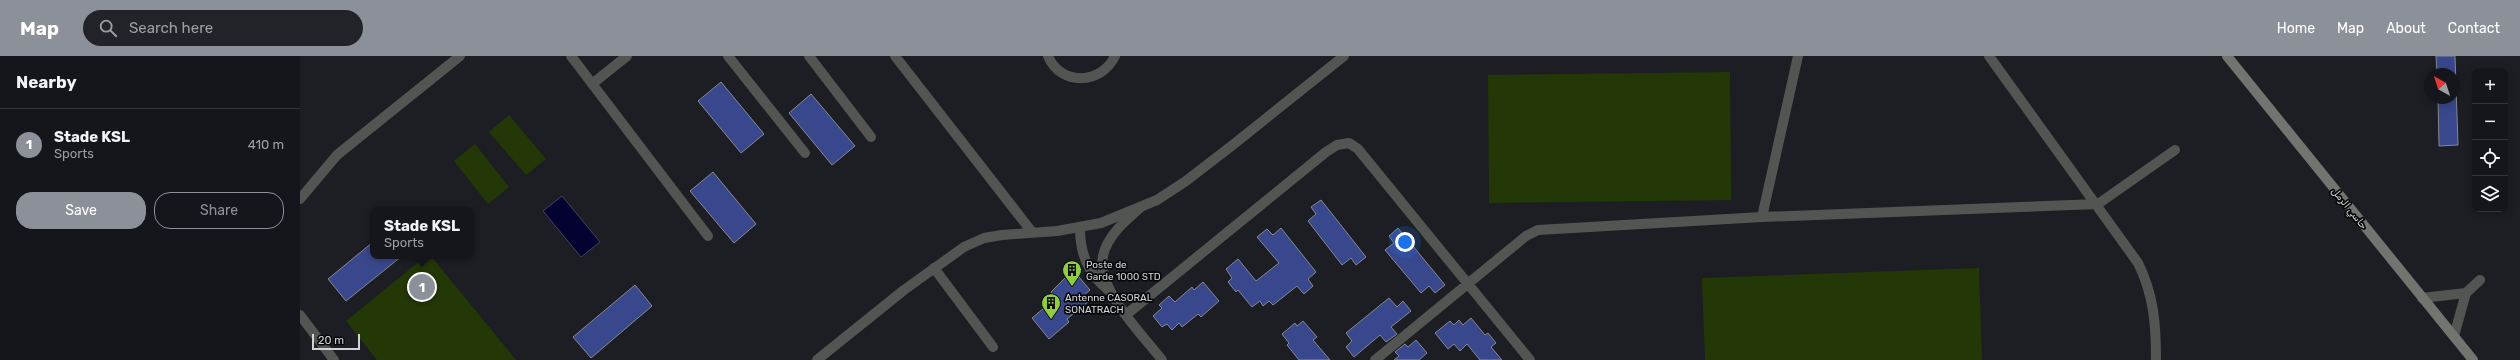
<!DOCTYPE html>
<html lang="en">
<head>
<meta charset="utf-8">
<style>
  body { margin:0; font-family:Rubik,"Noto Sans Arabic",sans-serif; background:#222328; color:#f1f3f6 }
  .controls { position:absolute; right:12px; top:12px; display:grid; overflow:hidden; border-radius:8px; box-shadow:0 2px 10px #0003 }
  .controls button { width:36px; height:36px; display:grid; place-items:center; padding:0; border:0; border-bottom:1px solid #34353a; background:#15161b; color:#f1f3f6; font:20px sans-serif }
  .compass { position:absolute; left:2124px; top:12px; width:36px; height:36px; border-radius:50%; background:#15161b; box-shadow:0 2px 10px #0003; rotate:321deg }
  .scale { position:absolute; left:12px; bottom:10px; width:48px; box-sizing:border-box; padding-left:4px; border:2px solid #d2d3d7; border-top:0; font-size:11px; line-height:14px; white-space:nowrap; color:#d2d3d7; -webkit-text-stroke:3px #07080a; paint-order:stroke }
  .you { position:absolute; left:1105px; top:186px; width:14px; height:14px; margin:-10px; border:3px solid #fff; border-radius:50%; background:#1a73e8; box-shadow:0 0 0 6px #1a73e833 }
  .badge { display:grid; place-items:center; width:26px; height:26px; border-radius:50%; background:#8c9099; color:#fff; font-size:13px; font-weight:700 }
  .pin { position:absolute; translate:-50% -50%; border:2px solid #fff; box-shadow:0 1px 4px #0006 }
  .popup { position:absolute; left:70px; top:151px; width:104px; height:52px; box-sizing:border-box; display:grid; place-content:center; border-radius:8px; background:#15161b; filter:drop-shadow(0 1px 3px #0005); font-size:13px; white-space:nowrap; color:#9d9fa3 }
  .popup b { font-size:15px; color:#f1f3f6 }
  .popup::after { content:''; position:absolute; left:50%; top:100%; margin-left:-8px; border:8px solid transparent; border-top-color:#15161b }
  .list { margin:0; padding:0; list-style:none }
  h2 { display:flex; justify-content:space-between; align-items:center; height:52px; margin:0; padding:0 16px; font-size:17px }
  h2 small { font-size:13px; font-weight:400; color:#9d9fa3 }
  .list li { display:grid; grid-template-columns:26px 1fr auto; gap:12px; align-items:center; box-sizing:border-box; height:72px; padding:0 16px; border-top:1px solid #34353a }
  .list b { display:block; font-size:15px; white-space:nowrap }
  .list p { margin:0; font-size:13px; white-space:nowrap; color:#9d9fa3 }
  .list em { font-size:13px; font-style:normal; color:#9d9fa3 }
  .actions { display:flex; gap:8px; padding:12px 16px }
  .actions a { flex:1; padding:9px 0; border:1px solid #8c9099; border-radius:16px; text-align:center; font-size:14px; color:#8c9099 }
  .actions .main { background:#8c9099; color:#fff }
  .icon { flex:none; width:22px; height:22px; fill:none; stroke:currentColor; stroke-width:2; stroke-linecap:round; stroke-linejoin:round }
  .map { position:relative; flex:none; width:2220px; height:304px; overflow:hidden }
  header { display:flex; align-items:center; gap:24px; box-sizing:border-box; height:56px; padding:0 20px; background:#8c9099; color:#fff }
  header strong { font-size:19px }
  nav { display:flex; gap:22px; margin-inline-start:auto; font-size:14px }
  .search { width:280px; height:36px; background:#222328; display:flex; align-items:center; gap:10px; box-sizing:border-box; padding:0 14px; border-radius:22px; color:#9d9fa3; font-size:15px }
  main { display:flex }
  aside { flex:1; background:#15161b }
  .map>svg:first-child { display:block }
</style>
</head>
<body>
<header>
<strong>Map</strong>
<div class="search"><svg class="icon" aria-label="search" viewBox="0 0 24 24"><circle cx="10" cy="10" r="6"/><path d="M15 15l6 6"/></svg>Search here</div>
<nav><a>Home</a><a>Map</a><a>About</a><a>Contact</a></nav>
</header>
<main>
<aside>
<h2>Nearby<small></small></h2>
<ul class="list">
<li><span class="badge">1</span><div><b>Stade KSL</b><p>Sports</p></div><em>410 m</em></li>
</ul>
<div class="actions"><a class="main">Save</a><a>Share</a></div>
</aside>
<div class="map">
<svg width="2220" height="304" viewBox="0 0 2220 304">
  <rect width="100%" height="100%" fill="#1c1e24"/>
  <path fill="#233806" d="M1430,16L1431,144L1189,147L1188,19Z
    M209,59L246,103L226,119L189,76Z
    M175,88L209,131L188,148L154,105Z
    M126,200H131L216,304H77L46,265Z
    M1679,212L1682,304H1405L1402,222Z"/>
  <path fill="#040231" stroke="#424163" d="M262,140L300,186L281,201L243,155Z"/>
  <path fill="#39488c" stroke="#868990" d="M2136,0H2155L2158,89L2139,90L2138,42H2154V18H2137Z
    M421,26L464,78L441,97L398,45Z
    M511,38L555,90L532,109L489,57Z
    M413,116L456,168L434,187L390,135Z
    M1021,144L1066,201L1056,209L1051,202L1042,209L1008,165L1016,158L1011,151Z
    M981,172L1016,216L1008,223L1013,230L1004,238L997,230L973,249L969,245L963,250L960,245L952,251L938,234L936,236L928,226L932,222L926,213L938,203L956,225L979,207L957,181L967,173L973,179Z
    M1098,172L1145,229L1135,237L1129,230L1121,237L1085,194L1094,187L1089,180Z
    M73,186V200H102L46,245L28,223Z
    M773,214L790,234L784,239L789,245L767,263L769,266L749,283L732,262L756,242L751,236Z
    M903,226L919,245L901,261L898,258L882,271L879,267L872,274L867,268L862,271L853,260L862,252L859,249L869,240L875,246L892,231L894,234Z
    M335,229L352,250L291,302L273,281Z
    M1089,242L1097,251L1103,245L1111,255L1091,271L1097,278L1086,286L1080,279L1054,301L1046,291L1052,285L1046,277Z
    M1171,262L1185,279L1188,277L1196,287L1191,291L1202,304H1180L1167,288L1160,295L1154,288L1148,293L1135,277L1150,265L1154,269L1159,264L1163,269Z
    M1003,265L1017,281L1013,284L1030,304H999L987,289L989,287L982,278L995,267L997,270Z
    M1116,284L1127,297L1119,304H1094L1099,300L1095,296L1105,288L1108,291Z"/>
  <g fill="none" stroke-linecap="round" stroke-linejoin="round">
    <path stroke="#535552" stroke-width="10" d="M271,0L408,180
      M428,0L505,97
      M509,0L571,81
      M595,0L732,176
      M748,0C761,31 802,28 815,0
      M1689,0L1838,207C1854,239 1856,269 1856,304
      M292,28L327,0
      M0,143L37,99L160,0
      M840,152C825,165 807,180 803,200C796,233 843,279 862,304
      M1462,161L1498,0
      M780,172C780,198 788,217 808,234
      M634,212L693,291
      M2122,242L2166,237
      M827,258L1026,96L1037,89L1049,87L1058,93L1230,304
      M0,259L34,304
      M2154,280L2166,237L2180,224
      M1075,304L1226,180L1238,174L1462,161L1798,148L1875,94"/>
    <path stroke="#535552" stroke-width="10" d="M517,304L604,234L664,191L684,182L702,179L757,175L801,167L857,144L886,125L934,88L1044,0"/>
    <path stroke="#71746f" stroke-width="10" d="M1927,0L2173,304"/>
  </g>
  <defs>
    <g id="building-pin" transform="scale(1)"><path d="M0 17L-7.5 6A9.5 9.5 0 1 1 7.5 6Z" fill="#90cd41" stroke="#07080a"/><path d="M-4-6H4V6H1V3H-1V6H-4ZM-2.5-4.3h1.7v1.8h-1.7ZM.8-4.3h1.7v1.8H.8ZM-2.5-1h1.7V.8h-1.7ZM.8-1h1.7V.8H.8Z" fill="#111"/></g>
  </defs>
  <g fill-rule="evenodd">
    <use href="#building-pin" x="772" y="214"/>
    <use href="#building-pin" x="751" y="247"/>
  </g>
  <g text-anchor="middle" stroke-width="3.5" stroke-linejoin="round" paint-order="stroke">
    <g font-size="10" fill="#d2d3d7" stroke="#07080a">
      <text transform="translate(2050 152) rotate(51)" y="4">حاسي الرمل</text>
    </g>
    <g font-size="10" fill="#d2d3d7" stroke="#07080a" text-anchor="start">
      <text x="786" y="212">Poste de<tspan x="786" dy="12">Garde 1000 STD</tspan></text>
      <text x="765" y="245">Antenne CASORAL<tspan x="765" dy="12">SONATRACH</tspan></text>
    </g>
  </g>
</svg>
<div class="controls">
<button>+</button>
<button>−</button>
<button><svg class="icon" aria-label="locate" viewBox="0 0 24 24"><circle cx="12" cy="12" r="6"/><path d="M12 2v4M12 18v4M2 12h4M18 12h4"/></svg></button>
<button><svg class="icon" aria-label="layers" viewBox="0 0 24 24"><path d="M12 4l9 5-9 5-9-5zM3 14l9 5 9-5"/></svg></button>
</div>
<svg class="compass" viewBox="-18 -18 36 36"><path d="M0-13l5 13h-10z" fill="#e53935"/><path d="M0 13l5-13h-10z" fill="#9d9fa3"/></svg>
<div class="scale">20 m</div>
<div class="you"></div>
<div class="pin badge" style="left:122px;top:231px">1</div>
<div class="popup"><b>Stade KSL</b>Sports</div>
</div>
</main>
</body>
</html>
